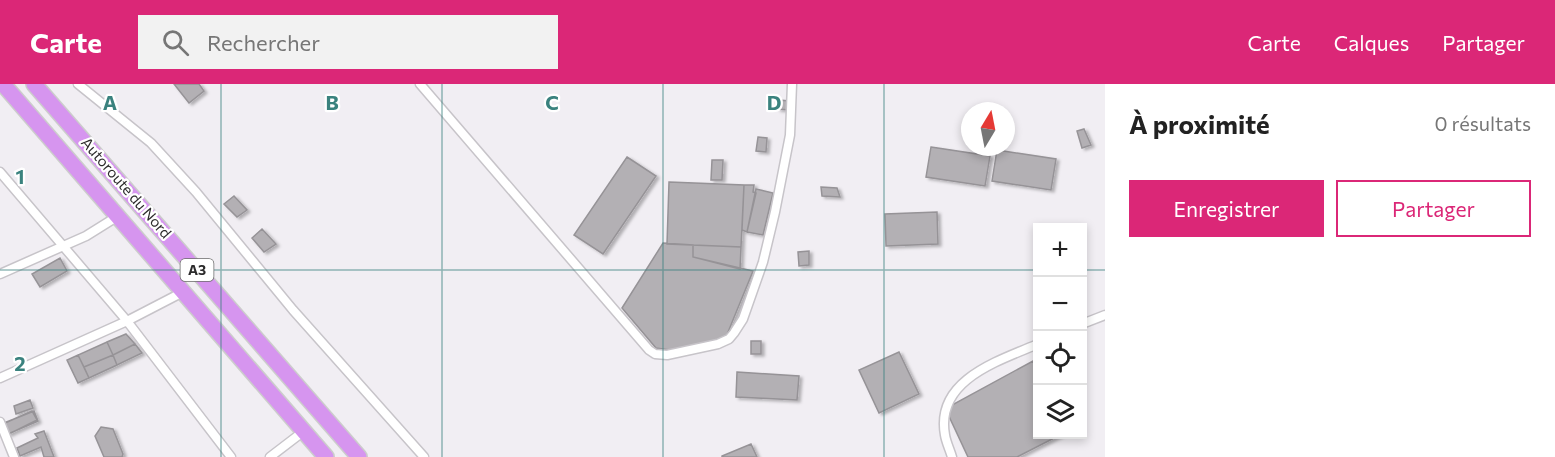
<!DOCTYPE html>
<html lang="fr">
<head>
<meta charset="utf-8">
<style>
  body { margin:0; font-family:Commissioner,sans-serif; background:#f2f2f2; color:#222 }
  .controls { position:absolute; right:18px; bottom:18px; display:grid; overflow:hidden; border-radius:0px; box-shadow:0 3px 9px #0003 }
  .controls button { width:54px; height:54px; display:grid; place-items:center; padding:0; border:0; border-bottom:2px solid #e0e0e0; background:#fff; color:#222; font:30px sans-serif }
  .compass { position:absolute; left:961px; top:18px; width:54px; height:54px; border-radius:50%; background:#fff; box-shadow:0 3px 9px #0003; rotate:10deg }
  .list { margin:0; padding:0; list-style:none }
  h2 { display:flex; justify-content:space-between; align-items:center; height:78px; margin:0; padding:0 24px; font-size:26px }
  h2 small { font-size:20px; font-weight:400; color:#767676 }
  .actions { display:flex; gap:12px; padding:18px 24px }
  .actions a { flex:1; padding:14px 0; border:2px solid #db2777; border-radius:0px; text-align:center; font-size:21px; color:#db2777 }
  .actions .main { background:#db2777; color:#fff }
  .icon { flex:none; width:33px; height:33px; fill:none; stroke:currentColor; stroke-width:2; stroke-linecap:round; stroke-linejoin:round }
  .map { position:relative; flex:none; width:1105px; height:373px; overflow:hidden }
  header { display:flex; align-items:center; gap:36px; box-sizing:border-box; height:84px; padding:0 30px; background:#db2777; color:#fff }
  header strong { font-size:28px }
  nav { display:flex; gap:33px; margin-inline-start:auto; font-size:21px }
  .search { width:420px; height:54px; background:#f2f2f2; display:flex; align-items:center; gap:15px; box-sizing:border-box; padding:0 21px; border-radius:0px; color:#767676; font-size:22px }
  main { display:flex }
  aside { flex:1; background:#fff }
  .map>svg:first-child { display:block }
</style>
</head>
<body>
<header>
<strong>Carte</strong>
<div class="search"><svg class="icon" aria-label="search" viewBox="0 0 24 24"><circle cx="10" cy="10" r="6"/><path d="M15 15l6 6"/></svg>Rechercher</div>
<nav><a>Carte</a><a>Calques</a><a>Partager</a></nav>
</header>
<main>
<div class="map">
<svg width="1105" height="373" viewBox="0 0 1105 373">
  <defs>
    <filter id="shadow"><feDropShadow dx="3" dy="2" stdDeviation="1.5" flood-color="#0004"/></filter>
  </defs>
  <rect width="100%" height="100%" fill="#f1eef3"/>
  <path fill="#b3b0b4" stroke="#969397" stroke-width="1.5" filter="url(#shadow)" d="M174,0H199L204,7L189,19Z
    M779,16L789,17V26L778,25Z
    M1084,45L1091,61L1082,64L1077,47Z
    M758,53L767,54L766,68L756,67Z
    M931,63L990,72L985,102L926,93Z
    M997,66L1056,75L1051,106L992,97Z
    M627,73L656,92L603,170L574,151Z
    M712,76H723L722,96H711Z
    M669,98L744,101L741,163L667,160Z
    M744,101H754L753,108L756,109L747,148L742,146Z
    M821,103L837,104L840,113L822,112Z
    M756,105L773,109L763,151L747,148Z
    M234,112L247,126L237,133L224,120Z
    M937,128L938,160L886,162L885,130Z
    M262,145L276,160L264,168L252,154Z
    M663,159L693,161V173L753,187L726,253L713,258L676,267L656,264L622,224Z
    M693,161L741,163L740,185L693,173Z
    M809,167V181L799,182L798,168Z
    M60,174L67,187L40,203L32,190Z
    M126,250L135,260L113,271L107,258Z
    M751,257H761V270H751Z
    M107,258L113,271L84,283L78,271Z
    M135,260L142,269L117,281L113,271Z
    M899,268L919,310L879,329L859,286Z
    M78,271L89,294L78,299L67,276Z
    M113,271L117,281L89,294L84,283Z
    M1033,277L1038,285V350H1062L1017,373H968L947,328L952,321Z
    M737,288L799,292L797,316L736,313Z
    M30,316L33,324L16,330L14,322Z
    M32,327L37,336L9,350L5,339Z
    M34,327L38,337L8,350L4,339Z
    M101,343L113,345L123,370L122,373H104L95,352Z
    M44,347L54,373H44L41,363L20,372L17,364L38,354L35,350Z
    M751,360L757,373H722V372Z"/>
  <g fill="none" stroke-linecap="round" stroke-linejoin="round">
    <g stroke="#c7c4c9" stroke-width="11">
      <path id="street" d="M78,0L151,59L196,108L293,226L424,373
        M420,0L649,266L655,270L667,271L718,260L729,255L734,249L743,235L763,178L775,128L790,51L792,0
        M0,88L127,237L231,373
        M0,190L86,152L118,132
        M1082,240L1105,231
        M0,294L127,237L183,208
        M0,338L14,373
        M270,373L304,347
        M952,373C950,366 946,358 945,351C935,296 998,277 1038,260"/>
    </g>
    <g stroke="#ccc" stroke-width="18">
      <path id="highway" d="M3,0L326,373
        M34,0L359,373"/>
    </g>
    <use href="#street" stroke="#fff" stroke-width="8"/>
    <use href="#highway" stroke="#d695ef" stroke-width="15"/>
  </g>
  <path fill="none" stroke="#3a827e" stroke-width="1.5" stroke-opacity="0.55" d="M221,0V373M442,0V373M663,0V373M884,0V373M0,186H1038M1082,186H1105"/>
  <g text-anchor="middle" stroke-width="4.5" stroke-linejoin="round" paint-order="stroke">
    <rect fill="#fff" stroke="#6b6b6b" stroke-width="1.5" x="180.5" y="175" width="33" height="22" rx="4.5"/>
    <g font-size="14" font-weight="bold" fill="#2c2b2c">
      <text x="197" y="191">A3</text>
    </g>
    <g font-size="15" fill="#2c2b2c" stroke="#fff">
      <text transform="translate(126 104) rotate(49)" y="5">Autoroute du Nord</text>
    </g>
  </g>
  <g font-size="20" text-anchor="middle" font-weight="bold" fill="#3a827e" stroke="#fff" stroke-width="4.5" stroke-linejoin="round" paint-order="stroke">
    <text x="110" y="26">A</text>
    <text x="332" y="26">B</text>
    <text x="552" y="26">C</text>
    <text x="774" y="26">D</text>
    <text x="20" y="100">1</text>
    <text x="20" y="287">2</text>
  </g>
</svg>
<div class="controls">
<button>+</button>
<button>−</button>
<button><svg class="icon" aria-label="locate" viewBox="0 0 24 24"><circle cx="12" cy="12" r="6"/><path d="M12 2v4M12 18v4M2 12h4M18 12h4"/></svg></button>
<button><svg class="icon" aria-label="layers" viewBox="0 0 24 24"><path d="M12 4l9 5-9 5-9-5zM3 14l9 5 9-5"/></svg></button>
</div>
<svg class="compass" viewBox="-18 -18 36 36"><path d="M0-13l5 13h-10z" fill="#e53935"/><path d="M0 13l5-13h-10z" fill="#767676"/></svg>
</div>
<aside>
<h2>À proximité<small>0 résultats</small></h2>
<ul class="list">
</ul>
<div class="actions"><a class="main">Enregistrer</a><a>Partager</a></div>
</aside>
</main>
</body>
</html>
